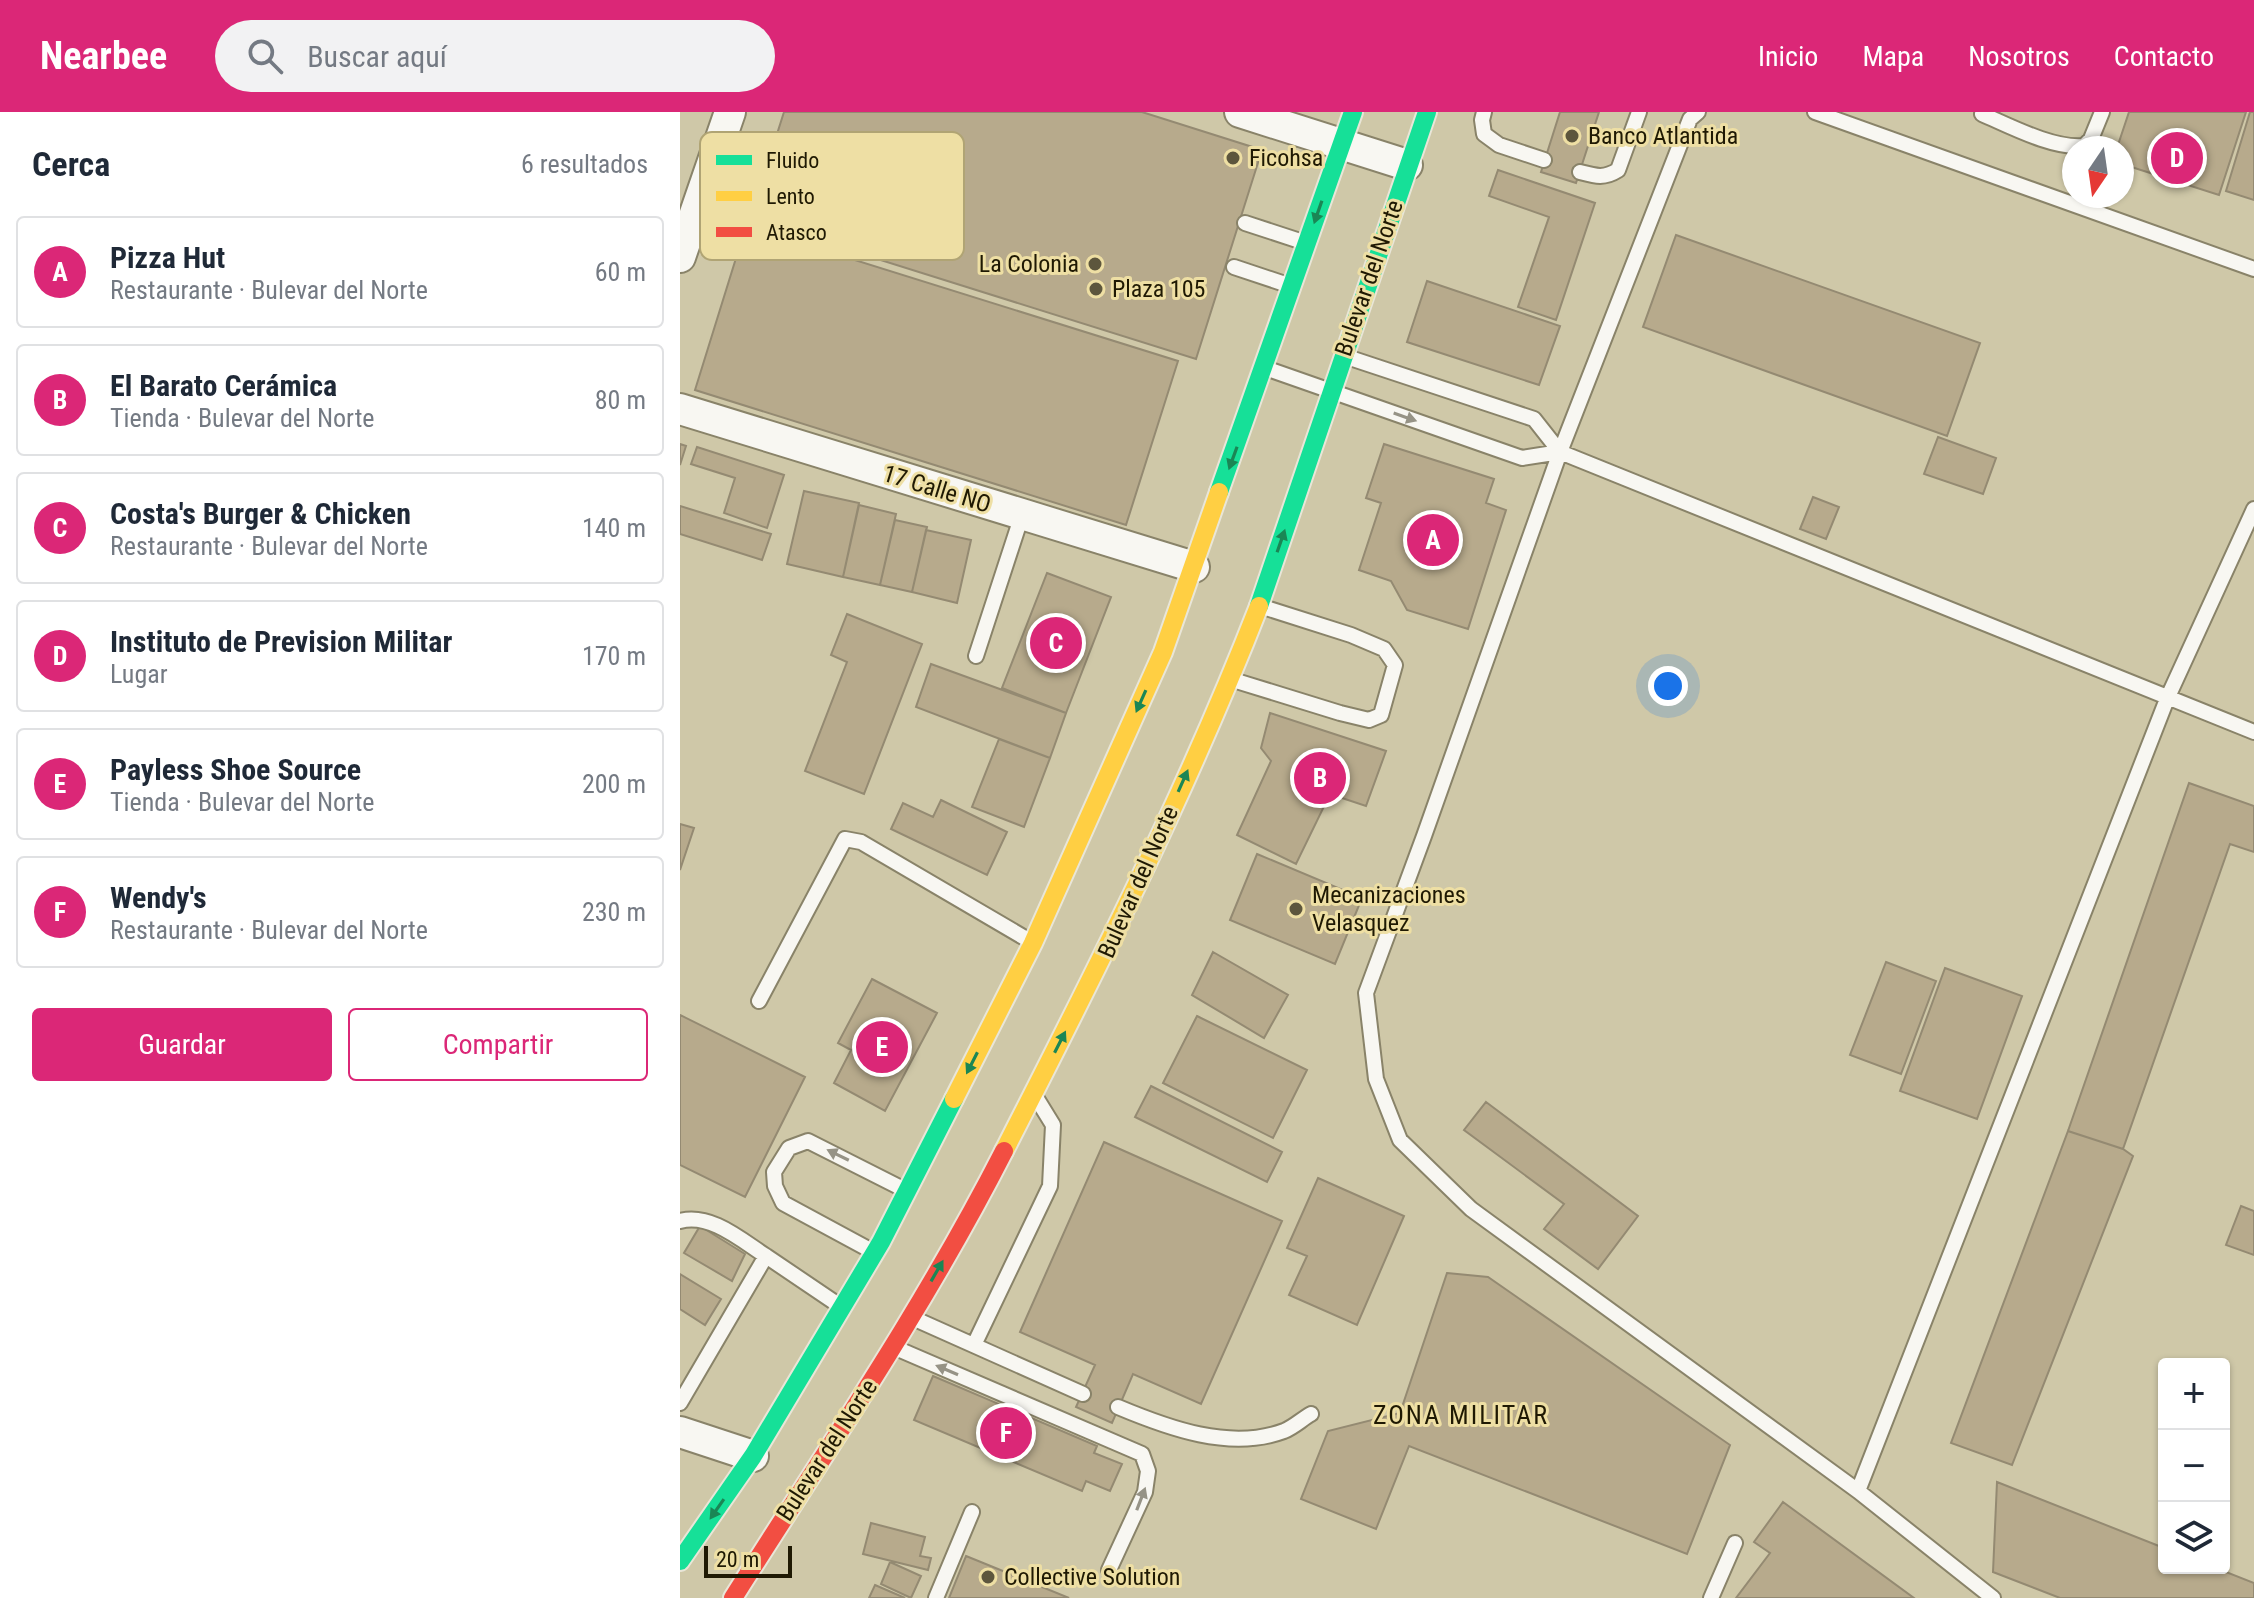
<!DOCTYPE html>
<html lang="es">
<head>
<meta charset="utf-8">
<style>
  body { margin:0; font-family:"Roboto Condensed",sans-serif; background:#f2f2f3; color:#1f2937 }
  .controls { position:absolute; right:24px; bottom:24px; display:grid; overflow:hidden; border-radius:8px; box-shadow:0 2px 6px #0004 }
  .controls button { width:72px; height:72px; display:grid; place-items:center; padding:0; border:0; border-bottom:2px solid #e0e1e3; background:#fff; color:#1f2937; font:40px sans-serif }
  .compass { position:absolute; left:1382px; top:24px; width:72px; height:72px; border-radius:50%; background:#fff; box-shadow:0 2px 6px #0004; rotate:193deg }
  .scale { position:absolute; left:24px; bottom:20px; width:88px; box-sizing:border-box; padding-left:8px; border:4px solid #1f1903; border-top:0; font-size:22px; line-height:28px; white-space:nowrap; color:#1f1903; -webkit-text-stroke:6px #eedfa4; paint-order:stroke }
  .you { position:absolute; left:988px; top:574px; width:28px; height:28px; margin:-20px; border:6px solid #fff; border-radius:50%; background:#1a73e8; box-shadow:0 0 0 12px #1a73e833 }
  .badge { display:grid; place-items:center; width:52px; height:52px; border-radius:50%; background:#db2777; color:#fff; font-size:26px; font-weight:700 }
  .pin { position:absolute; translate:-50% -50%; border:4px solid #fff; box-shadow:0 2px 8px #0006 }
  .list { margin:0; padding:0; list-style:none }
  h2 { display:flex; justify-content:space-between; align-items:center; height:104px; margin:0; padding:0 32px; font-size:34px }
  h2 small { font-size:26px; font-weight:400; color:#747a83 }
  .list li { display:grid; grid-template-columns:52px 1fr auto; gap:24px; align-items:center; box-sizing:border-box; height:112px; margin:0 16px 16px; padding:0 16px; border:2px solid #e0e1e3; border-radius:8px }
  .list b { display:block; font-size:30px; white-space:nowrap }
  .list p { margin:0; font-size:26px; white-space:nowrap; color:#747a83 }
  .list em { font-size:26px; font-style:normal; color:#747a83 }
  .actions { display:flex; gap:16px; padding:24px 32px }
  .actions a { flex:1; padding:18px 0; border:2px solid #db2777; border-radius:8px; text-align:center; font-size:28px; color:#db2777 }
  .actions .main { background:#db2777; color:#fff }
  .icon { flex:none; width:44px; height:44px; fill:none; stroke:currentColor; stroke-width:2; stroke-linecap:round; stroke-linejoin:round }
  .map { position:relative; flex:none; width:1574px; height:1486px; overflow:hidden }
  header { display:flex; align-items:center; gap:48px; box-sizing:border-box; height:112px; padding:0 40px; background:#db2777; color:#fff }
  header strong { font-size:38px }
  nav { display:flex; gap:44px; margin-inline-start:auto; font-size:28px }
  .search { width:560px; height:72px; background:#f2f2f3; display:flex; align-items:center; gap:20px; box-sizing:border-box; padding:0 28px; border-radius:44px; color:#747a83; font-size:30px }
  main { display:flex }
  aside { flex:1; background:#fff }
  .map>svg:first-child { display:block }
</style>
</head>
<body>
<header>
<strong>Nearbee</strong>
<div class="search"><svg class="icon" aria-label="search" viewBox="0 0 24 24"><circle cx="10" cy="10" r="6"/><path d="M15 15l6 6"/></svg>Buscar aquí</div>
<nav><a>Inicio</a><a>Mapa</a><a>Nosotros</a><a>Contacto</a></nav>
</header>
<main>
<aside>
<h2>Cerca<small>6 resultados</small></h2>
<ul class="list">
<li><span class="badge">A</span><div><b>Pizza Hut</b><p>Restaurante · Bulevar del Norte</p></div><em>60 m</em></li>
<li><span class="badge">B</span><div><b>El Barato Cerámica</b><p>Tienda · Bulevar del Norte</p></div><em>80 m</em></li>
<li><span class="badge">C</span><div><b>Costa's Burger &amp; Chicken</b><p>Restaurante · Bulevar del Norte</p></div><em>140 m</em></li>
<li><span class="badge">D</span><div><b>Instituto de Prevision Militar</b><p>Lugar</p></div><em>170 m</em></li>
<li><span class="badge">E</span><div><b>Payless Shoe Source</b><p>Tienda · Bulevar del Norte</p></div><em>200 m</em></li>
<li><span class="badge">F</span><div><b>Wendy's</b><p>Restaurante · Bulevar del Norte</p></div><em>230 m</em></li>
</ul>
<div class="actions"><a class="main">Guardar</a><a>Compartir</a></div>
</aside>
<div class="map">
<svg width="1574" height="1486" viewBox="0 0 1574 1486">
  <rect width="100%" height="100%" fill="#cfc8a8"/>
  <path fill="#b7aa8c" stroke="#948a72" stroke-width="2" d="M104,0H462L582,38L516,247L70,107Z
    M880,0H919L896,71L861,60Z
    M1449,0H1566L1539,83L1442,52V36H1437Z
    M1570,0H1574V88L1546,79Z
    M818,58L915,91L876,208L838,195L869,105L809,84Z
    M66,114L498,249L446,413L15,278Z
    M996,123L1300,231L1267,324L963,215Z
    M747,169L880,214L859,273L727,230Z
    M1258,325L1316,346L1303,382L1244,362Z
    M0,332L6,334L0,353Z
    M704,332L814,367L806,391L826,398L788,517L727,498L711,469L679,458L701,391L686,386Z
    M17,335L104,363L87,416L44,401L55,366L11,352Z
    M124,379L179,391L163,465L107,452Z
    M1133,385L1159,395L1146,427L1120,417Z
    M179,393L216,402L200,473L163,465Z
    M0,394L91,422L82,448L0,422Z
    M215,408L247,415L232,480L200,473Z
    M246,418L291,428L277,491L232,480Z
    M367,461L431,485L386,601L322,576Z
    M167,502L242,532L184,682L125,659L167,550L151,543Z
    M251,552L386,601L370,646L236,595Z
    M590,601L706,639L686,694L650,682L616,752L557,723L591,649L581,636Z
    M319,627L370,646L344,715L292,695Z
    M1509,671L1574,694V740L1550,732L1443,1037L1388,1019Z
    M261,688L327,720L307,763L211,717L223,691L253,705Z
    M0,712L14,716L0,758Z
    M577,742L682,786L655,852L550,808Z
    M533,840L608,883L584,926L512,883Z
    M1206,850L1256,869L1221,962L1170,943Z
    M1265,856L1342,884L1297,1007L1220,979Z
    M192,867L257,901L205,999L154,971L171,938L158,931Z
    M0,903L125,965L65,1085L0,1053Z
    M517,904L627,958L593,1026L483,971Z
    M471,974L602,1040L587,1070L455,1005Z
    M806,990L958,1104L918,1157L864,1117L884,1092L784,1018Z
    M1388,1019L1443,1037L1453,1044L1332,1353L1271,1331Z
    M424,1030L602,1109L521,1292L453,1262L432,1311L396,1295L415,1253L340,1220Z
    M638,1066L724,1104L677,1213L609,1183L627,1144L607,1136Z
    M1561,1094L1574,1099V1143L1546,1133Z
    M20,1114L65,1142L52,1169L4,1141Z
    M767,1161L808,1165L1050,1333L1007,1442L729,1334L696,1417L621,1387L648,1319L720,1301Z
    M0,1162L41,1187L25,1213L0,1197Z
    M253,1264L417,1334L414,1341L442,1352L430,1379L406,1369L402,1379L234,1308Z
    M1317,1370L1484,1436V1456H1536L1574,1471V1486H1380L1313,1460Z
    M1103,1390L1234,1486H1056L1090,1441L1074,1430Z
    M191,1411L245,1425L240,1444L251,1446L248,1458L183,1442Z
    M286,1444L389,1486H269Z
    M210,1450L241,1464L231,1486L201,1472Z
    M195,1473L225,1486H189Z"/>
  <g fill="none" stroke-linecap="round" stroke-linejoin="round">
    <g stroke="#898369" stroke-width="18">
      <path id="lane" d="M804,0L802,8L804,22L819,33L864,48
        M1018,0L1010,7L880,340L744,724L686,881L696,967L720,1028L791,1097L1178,1379L1313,1486
        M1135,0L1574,157
        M1302,2C1330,14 1373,37 1404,34L1411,27L1422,0
        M29,60L70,72
        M900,60C915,64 924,67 938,58L959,0
        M565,111L623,130
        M554,155L608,173
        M667,245L854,307L880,340L1574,620
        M588,257L842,346L880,340
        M296,544L342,403
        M553,568L660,601L689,608L701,603L715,553L704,537L671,523L583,495
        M79,889L165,727L181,730L350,829
        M0,1109C31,1101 61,1128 86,1144
        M190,1138L103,1091L95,1074L94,1060L109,1036L128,1029L223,1077
        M235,1207L403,1282
        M294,1233L370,1074L373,1013L357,987
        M218,1237L462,1342L468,1359L465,1380L429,1458
        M0,1291L86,1144L157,1192
        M438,1295C488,1316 550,1339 604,1319C614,1315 622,1307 631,1302
        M1178,1379L1487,587L1574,397
        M256,1486L292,1400
        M1031,1486L1055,1431"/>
    </g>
    <g stroke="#898369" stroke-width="34">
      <path id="street" d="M560,0L727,53
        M0,145L50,0
        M0,297L514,455
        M0,1320L73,1344"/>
    </g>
    <g stroke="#e9e6d8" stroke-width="22">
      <path id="fast" d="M539,380L673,0
        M579,494L747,0
        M0,1449L73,1344L201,1130L274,987"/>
    </g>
    <g stroke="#e9e6d8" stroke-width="22">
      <path id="slow" d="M274,987L353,831L483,540L539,380
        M324,1039C415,861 506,681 579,494"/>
    </g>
    <g stroke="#e9e6d8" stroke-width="22">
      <path id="jam" d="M53,1486C146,1339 245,1194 324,1039"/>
    </g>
    <use href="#lane" stroke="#f8f7f2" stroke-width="14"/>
    <use href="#street" stroke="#f8f7f2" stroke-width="30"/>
    <use href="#fast" stroke="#16e098" stroke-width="18"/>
    <use href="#slow" stroke="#ffcf43" stroke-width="18"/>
    <use href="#jam" stroke="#f24e42" stroke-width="18"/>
  </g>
  <defs><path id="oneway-solid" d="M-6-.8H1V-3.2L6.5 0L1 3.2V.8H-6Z" transform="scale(2)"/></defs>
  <g fill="#1a8655">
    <use href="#oneway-solid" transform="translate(638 100) rotate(109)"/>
    <use href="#oneway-solid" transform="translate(553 346) rotate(110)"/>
    <use href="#oneway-solid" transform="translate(601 429) rotate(-71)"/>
    <use href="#oneway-solid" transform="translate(461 589) rotate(114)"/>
    <use href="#oneway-solid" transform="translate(503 669) rotate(-66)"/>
    <use href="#oneway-solid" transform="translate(380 930) rotate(-63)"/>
    <use href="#oneway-solid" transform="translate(292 951) rotate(117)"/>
    <use href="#oneway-solid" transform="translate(257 1159) rotate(-60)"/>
    <use href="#oneway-solid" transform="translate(37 1397) rotate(125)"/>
  </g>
  <g fill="#969386">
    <use href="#oneway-solid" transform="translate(725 305) rotate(19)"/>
    <use href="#oneway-solid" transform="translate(158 1043) rotate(-154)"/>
    <use href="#oneway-solid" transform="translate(267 1258) rotate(-157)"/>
    <use href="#oneway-solid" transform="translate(461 1387) rotate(-69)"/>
  </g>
  <g fill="#5d563d" stroke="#eedfa4" stroke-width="3">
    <circle cx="892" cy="24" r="8"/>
    <circle cx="553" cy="46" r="8"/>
    <circle cx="415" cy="152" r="8"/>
    <circle cx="416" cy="177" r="8"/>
    <circle cx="616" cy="797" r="8"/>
    <circle cx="308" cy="1465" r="8"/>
  </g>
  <g text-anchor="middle" stroke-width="6" stroke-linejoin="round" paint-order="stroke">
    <g font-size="24" fill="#1f1903" stroke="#eedfa4" text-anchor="start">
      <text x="908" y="32">Banco Atlantida</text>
      <text x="569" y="54">Ficohsa</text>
      <text x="399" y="160" text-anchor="end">La Colonia</text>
      <text x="432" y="185">Plaza 105</text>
      <text x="632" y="791">Mecanizaciones<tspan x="632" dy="28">Velasquez</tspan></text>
      <text x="324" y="1473">Collective Solution</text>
    </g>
    <g font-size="24" fill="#1f1903" stroke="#eedfa4">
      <text transform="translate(689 166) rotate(-71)" y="8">Bulevar del Norte</text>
      <text transform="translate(257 377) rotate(17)" y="8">17 Calle NO</text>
      <text transform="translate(458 770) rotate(-66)" y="8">Bulevar del Norte</text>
      <text transform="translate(147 1338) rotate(-57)" y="8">Bulevar del Norte</text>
    </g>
    <g font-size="26" letter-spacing="2" fill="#1f1903" stroke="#eedfa4">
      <text x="781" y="1312">ZONA MILITAR</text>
    </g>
  </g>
  <rect x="20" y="20" width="264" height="128" rx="12" fill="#eedfa4" stroke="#b0a474" stroke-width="2"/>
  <rect x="36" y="43" width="36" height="10" fill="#16e098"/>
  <rect x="36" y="79" width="36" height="10" fill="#ffcf43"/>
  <rect x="36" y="115" width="36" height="10" fill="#f24e42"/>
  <g font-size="22" fill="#1f1903">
    <text x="86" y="56">Fluido</text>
    <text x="86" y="92">Lento</text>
    <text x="86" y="128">Atasco</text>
  </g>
</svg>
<div class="controls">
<button>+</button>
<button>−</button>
<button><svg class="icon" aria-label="layers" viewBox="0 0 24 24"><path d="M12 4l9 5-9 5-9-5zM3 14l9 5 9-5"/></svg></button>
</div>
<svg class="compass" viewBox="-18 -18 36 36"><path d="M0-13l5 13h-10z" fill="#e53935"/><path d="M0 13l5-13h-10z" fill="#747a83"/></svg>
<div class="scale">20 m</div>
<div class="you"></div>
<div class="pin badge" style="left:753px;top:428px">A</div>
<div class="pin badge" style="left:640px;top:666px">B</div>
<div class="pin badge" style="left:376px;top:531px">C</div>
<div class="pin badge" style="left:1497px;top:46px">D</div>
<div class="pin badge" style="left:202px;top:935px">E</div>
<div class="pin badge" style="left:326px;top:1321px">F</div>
</div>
</main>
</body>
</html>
